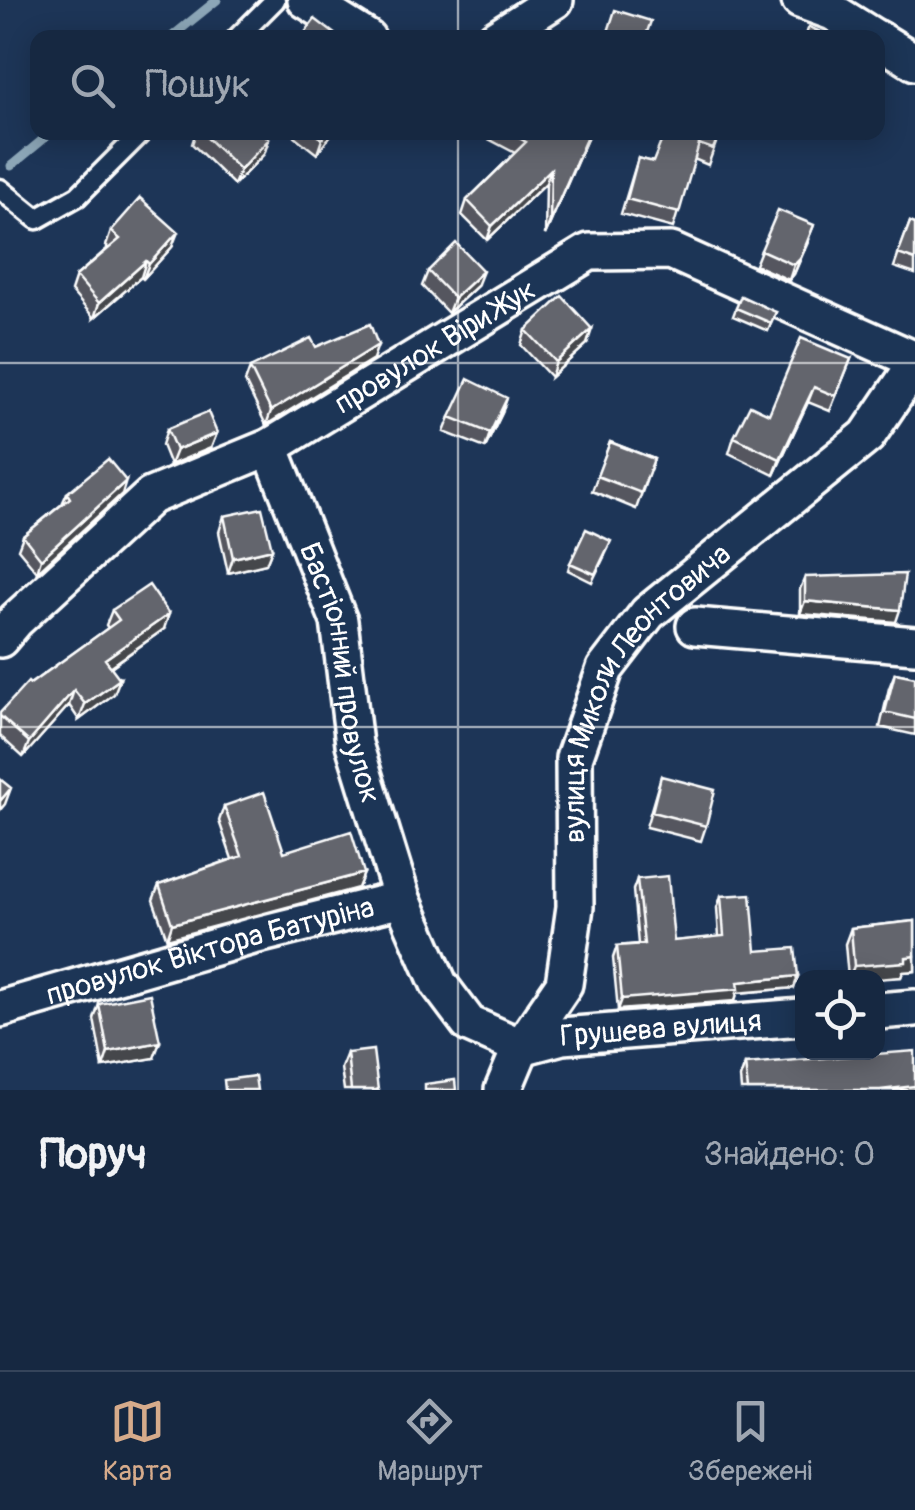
<!DOCTYPE html>
<html lang="uk">
<head>
<meta charset="utf-8">
<style>
  body { margin:0; font-family:Pangolin,sans-serif; background:#1f3048; color:#f1f3f6 }
  .controls { position:absolute; right:30px; bottom:30px; display:grid; overflow:hidden; border-radius:20px; box-shadow:0 5px 25px #0003 }
  .controls button { width:90px; height:90px; display:grid; place-items:center; padding:0; border:0; border-bottom:2px solid #35445a; background:#162841; color:#f1f3f6; font:50px sans-serif }
  .list { margin:0; padding:0; list-style:none }
  h2 { display:flex; justify-content:space-between; align-items:center; height:130px; margin:0; padding:0 40px; font-size:42px }
  h2 small { font-size:32px; font-weight:400; color:#9ea6b1 }
  .icon { flex:none; width:55px; height:55px; fill:none; stroke:currentColor; stroke-width:2; stroke-linecap:round; stroke-linejoin:round }
  .map { position:relative; flex:none; width:915px; height:1090px; overflow:hidden }
  .search { position:absolute; background:#162841; box-shadow:0 5px 25px #0003; left:30px; right:30px; top:30px; height:110px; display:flex; align-items:center; gap:25px; box-sizing:border-box; padding:0 35px; border-radius:20px; color:#9ea6b1; font-size:38px }
  .sheet { height:280px; background:#162841 }
  nav { display:flex; justify-content:space-around; align-items:center; box-sizing:border-box; height:140px; border-top:2px solid #35445a; background:#162841; font-size:28px; color:#9ea6b1 }
  nav a { display:grid; justify-items:center; gap:5px }
  nav .on { color:#d6ab8b }
  .map>svg:first-child { display:block }
</style>
</head>
<body>
<div class="map">
<svg width="915" height="1090" viewBox="0 0 915 1090">
  <rect width="100%" height="100%" fill="#1d3557"/>
  <filter id="ink" filterUnits="userSpaceOnUse"><feTurbulence type="fractalNoise" baseFrequency=".01" numOctaves="2"/><feDisplacementMap in="SourceGraphic" scale="20" xChannelSelector="R" yChannelSelector="G"/><feConvolveMatrix kernelMatrix="1 2 1 2 8 2 1 2 1" color-interpolation-filters="sRGB"/></filter>
  <g filter="url(#ink)">
    <g fill="none" stroke-linecap="round" stroke-linejoin="round">
      <path stroke="#8ca6b7" stroke-width="9" d="M170,38L217,0
        M11,166L52,132"/>
      <g stroke="#fff" stroke-width="25">
        <path id="service" d="M237,38L275,0
          M0,189L37,219L78,196L142,132"/>
      </g>
      <g stroke="#fff" stroke-width="42">
        <g id="minor">
          <path d="M306,0L367,38"/>
          <path d="M800,0L833,12L875,38"/>
          <path d="M496,38L555,0"/>
          <path d="M878,39L915,62"/>
          <path id="s1" d="M270,447L339,621L354,744L402,899"/>
          <path d="M695,626L915,645"/>
          <path id="s2" d="M0,639L16,620L151,496L270,447L589,252L671,251L915,360"/>
          <path id="s3" d="M0,1009L253,936L402,899L439,984L469,1024L521,1047L562,1036L802,1017"/>
          <path d="M878,1011L915,1008"/>
          <path id="s4" d="M503,1090L521,1047L564,984L575,907L574,758L605,669L648,613L867,436L915,365"/>
        </g>
      </g>
      <use href="#service" stroke="#1d3557" stroke-width="18"/>
      <use href="#minor" stroke="#1d3557" stroke-width="35"/>
    </g>
    <path fill="#55575e" stroke="#fff" stroke-width="2.5" d="M196,132H262L269,139L264,154L234,185L192,144Z
      M289,132H333L317,154Z
      M484,132H590L545,235L546,183L487,240L462,215L467,200L515,153L483,136Z
      M720,132L708,165L694,159L673,228L621,214L638,158L653,162Z
      M910,222L915,224V274L894,267Z
      M111,231L172,247L143,279L141,277L94,318L71,291L76,276L108,248L106,246Z
      M809,240L794,274L789,280L755,265L761,250Z
      M428,271L477,286L448,313L422,286Z
      M736,308L776,312L768,331L733,316Z
      M526,330L587,344L551,377L521,345Z
      M316,347L373,359L266,425L245,382L250,368Z
      M851,359L830,411L808,402L774,475L729,453L734,437Z
      M502,413L485,448L444,432L450,417Z
      M167,429L217,433L211,448L170,465L162,445Z
      M610,442L654,459L636,509L592,491Z
      M67,493L122,494L37,572L18,549L23,536L62,504Z
      M224,516L272,549L266,564L228,573L219,532Z
      M608,549L592,582L568,570L570,563Z
      M805,577L896,622L800,614V589Z
      M112,610L164,629L111,667L114,694L79,720L69,705L23,757L0,736V713L30,684L108,628L106,625Z
      M895,673L915,677V735L880,727L889,688Z
      M661,776L706,826L701,841L646,827Z
      M224,806L284,852L364,873L358,888L167,939L153,900L159,885L232,859L219,821Z
      M637,879L674,941L719,937L717,908L721,896L756,951L798,976L794,988L737,993L735,1001L618,1010L613,958L617,946L638,944L633,890Z
      M915,921V971L903,972L901,977L848,978L845,944L851,928Z
      M99,1004L154,1058L103,1067L94,1019Z
      M347,1053L378,1090H344L341,1068Z
      M745,1064L915,1090H741L740,1078Z"/>
    <path fill="#45474c" stroke="#fff" stroke-width="2.5" d="M327,132H333L317,154L322,139Z
      M590,132L545,235L550,221Z
      M269,139L264,154L234,185L240,170Z
      M551,169L546,183L487,240L492,226Z
      M814,225L794,274L789,280L794,265Z
      M178,232L172,247L143,279L149,264Z
      M146,261L141,277L94,318L99,303Z
      M483,271L477,286L448,313L454,298Z
      M592,329L587,344L551,377L556,362Z
      M378,345L373,359L266,425L271,411Z
      M814,387L808,402L774,475L780,459Z
      M507,398L502,413L485,448L490,433Z
      M217,433L211,448L170,465L176,450Z
      M126,481L122,494L37,572L41,559Z
      M272,549L266,564L228,573L233,558Z
      M805,601L900,610L896,622L800,614Z
      M169,614L164,629L100,674L105,659Z
      M120,679L114,694L79,720L85,704Z
      M74,690L69,705L23,757L29,742Z
      M11,788L5,804L0,810V801Z
      M364,873L358,888L167,939L172,924Z
      M915,956V971L903,972L901,977L878,979V978H849L854,966Z
      M798,976L794,988L737,993L735,1001L618,1010L622,999L738,982Z
      M160,1042L154,1058L103,1067L108,1052Z
      M915,1086V1090H880Z"/>
    <path fill="#63656d" stroke="#fff" stroke-width="2.5" d="M615,10L651,21L645,38H606Z
      M315,19L340,38H301Z
      M809,27L834,38H804Z
      M201,132H262L269,139L240,170Z
      M314,132H327L322,139Z
      M509,132H589L550,221L551,169L492,226L467,200L526,142Z
      M665,132H720L713,149L699,144L679,213L627,199L638,158L653,162Z
      M140,198L178,232L149,264L146,261L99,303L76,276L120,239L111,231Z
      M778,210L814,225L800,259L794,265L761,250Z
      M910,222L915,224V260L898,254Z
      M456,243L483,271L454,298L428,271Z
      M562,296L592,329L556,362L526,330Z
      M741,296L776,312L771,323L736,308Z
      M370,324L378,345L271,411L250,368L311,338L316,347Z
      M801,338L851,359L836,396L814,387L780,459L734,437L750,405L769,414Z
      M468,379L507,398L490,433L450,417Z
      M208,412L217,433L176,450L167,429Z
      M610,442L654,459L641,493L597,476Z
      M108,459L126,481L41,559L23,536L70,498L67,493Z
      M262,508L272,549L233,558L224,516Z
      M586,529L611,541L595,574L570,563Z
      M905,574L900,610L805,601V577Z
      M149,585L169,614L105,659L120,679L85,704L74,690L29,742L0,716V713L28,682L30,684L119,620L112,610Z
      M895,673L915,677V719L885,712Z
      M661,776L715,790L706,826L652,812Z
      M0,779L11,788L0,801Z
      M264,792L284,852L351,831L364,873L172,924L159,885L242,856L224,806Z
      M668,876L674,941L724,936L721,896L751,894L756,951L795,948L798,976L738,982L739,989L622,999L617,946L644,944L637,879Z
      M915,921V956L906,957V962L854,966L851,928Z
      M150,994L160,1042L108,1052L99,1004Z
      M373,1050L378,1090H351L347,1053Z
      M915,1051V1086L880,1090H748L745,1064Z
      M255,1076L257,1090H225L224,1080Z
      M455,1080L456,1090H425V1084Z"/>
  </g>
  <path fill="none" stroke="#fff" stroke-width="2.5" stroke-opacity="0.55" d="M458,0V38M458,132V1090M0,363H915M0,727H915"/>
  <g text-anchor="middle" stroke-width="10" stroke-linejoin="round" paint-order="stroke">
    <g font-size="30" fill="#fff" stroke="#1d3557">
      <text dy="10" stroke="none"><textPath href="#s2" startOffset="530">провулок Віри Жук</textPath></text>
      <text dy="10" stroke="none"><textPath href="#s1" startOffset="238">Бастіонний провулок</textPath></text>
      <text dy="10" stroke="none"><textPath href="#s4" startOffset="440">вулиця Миколи Леонтовича</textPath></text>
      <text dy="10" stroke="none"><textPath href="#s3" startOffset="218">провулок Віктора Батуріна</textPath></text>
      <text dy="10" stroke="none"><textPath href="#s3" startOffset="758">Грушева вулиця</textPath></text>
    </g>
  </g>
</svg>
<div class="controls">
<button><svg class="icon" aria-label="locate" viewBox="0 0 24 24"><circle cx="12" cy="12" r="6"/><path d="M12 2v4M12 18v4M2 12h4M18 12h4"/></svg></button>
</div>
<div class="search"><svg class="icon" aria-label="search" viewBox="0 0 24 24"><circle cx="10" cy="10" r="6"/><path d="M15 15l6 6"/></svg>Пошук</div>
</div>
<section class="sheet">
<h2>Поруч<small>Знайдено: 0</small></h2>
<ul class="list">
</ul>
</section>
<nav>
<a class="on"><svg class="icon" aria-label="map" viewBox="0 0 24 24"><path d="M3 6l6-2 6 2 6-2v14l-6 2-6-2-6 2zM9 4v14M15 6v14"/></svg>Карта</a>
<a><svg class="icon" aria-label="directions" viewBox="0 0 24 24"><path d="M12 3l9 9-9 9-9-9zM9 14v-3h6M13 9l2 2-2 2"/></svg>Маршрут</a>
<a><svg class="icon" aria-label="saved" viewBox="0 0 24 24"><path d="M7 4h10v16l-5-4-5 4z"/></svg>Збережені</a>
</nav>
</body>
</html>
